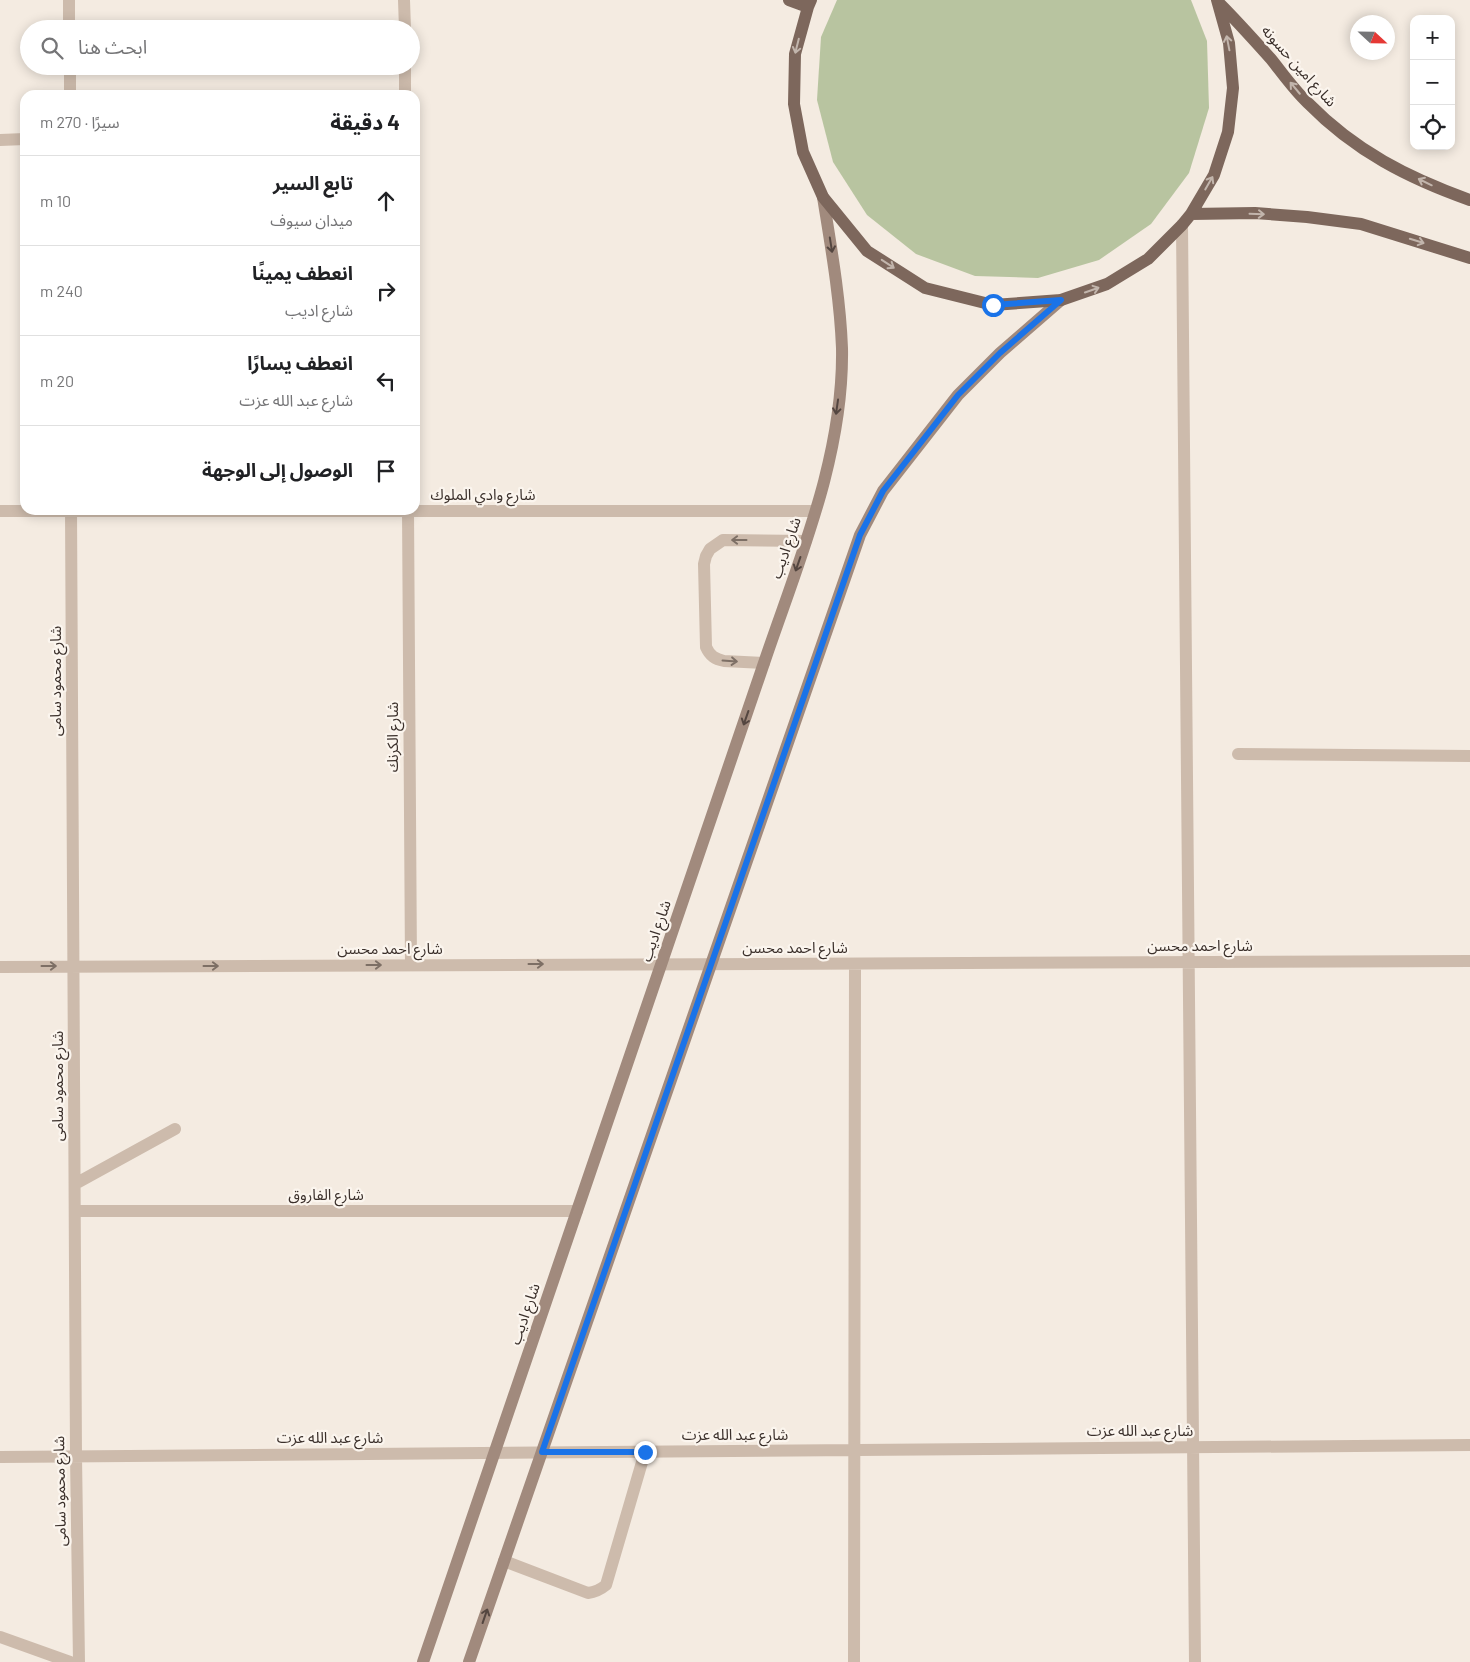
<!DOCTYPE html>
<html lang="ar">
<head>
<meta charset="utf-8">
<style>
  body { margin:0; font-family:Barlow,"Noto Sans Arabic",sans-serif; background:#f2f2f2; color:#202124; direction:rtl }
  .controls { position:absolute; right:15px; top:15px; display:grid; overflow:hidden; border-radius:10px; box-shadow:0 2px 12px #0003 }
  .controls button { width:45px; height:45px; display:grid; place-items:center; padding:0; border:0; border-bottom:1px solid #e0e0e0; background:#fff; color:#202124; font:25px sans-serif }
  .compass { position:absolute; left:1350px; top:15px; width:45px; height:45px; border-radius:50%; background:#fff; box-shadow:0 2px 12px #0003; rotate:112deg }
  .stop { position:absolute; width:15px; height:15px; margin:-11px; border:4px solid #1a73e8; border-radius:50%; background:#fff }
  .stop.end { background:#1a73e8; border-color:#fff; box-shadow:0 1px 5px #0008 }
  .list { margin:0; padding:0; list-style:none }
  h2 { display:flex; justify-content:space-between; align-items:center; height:65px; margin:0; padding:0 20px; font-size:21px }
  h2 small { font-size:16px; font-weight:400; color:#757577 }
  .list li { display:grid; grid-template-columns:32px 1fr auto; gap:15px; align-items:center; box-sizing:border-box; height:90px; padding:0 20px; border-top:1px solid #e0e0e0 }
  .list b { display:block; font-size:19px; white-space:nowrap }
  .list p { margin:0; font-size:16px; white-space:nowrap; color:#757577 }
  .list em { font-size:16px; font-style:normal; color:#757577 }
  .icon { flex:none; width:28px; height:28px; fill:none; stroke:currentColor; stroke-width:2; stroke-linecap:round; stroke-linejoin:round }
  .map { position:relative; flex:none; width:1470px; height:1662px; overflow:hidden; direction:ltr }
  .search { position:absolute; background:#fff; box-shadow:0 2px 12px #0003; left:20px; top:20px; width:400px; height:55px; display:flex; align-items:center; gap:12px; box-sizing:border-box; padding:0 18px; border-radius:28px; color:#757577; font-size:19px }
  .panel { position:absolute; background:#fff; box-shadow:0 2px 12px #0003; left:20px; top:90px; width:400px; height:425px; border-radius:15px; direction:rtl }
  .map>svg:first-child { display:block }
</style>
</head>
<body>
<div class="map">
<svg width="1470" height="1662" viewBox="0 0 1470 1662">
  <rect width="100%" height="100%" fill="#f4ebe1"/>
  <path fill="#b8c4a0" d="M837,0H1191L1207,41L1209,108L1189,173L1151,224L1099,260L1038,278L975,276L916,254L867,215L833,162L817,100L821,37Z"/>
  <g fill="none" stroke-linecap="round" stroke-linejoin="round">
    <path stroke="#cdbbac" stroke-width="12" d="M764,663L724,661C715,659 710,656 706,647L704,564L706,556L710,549L723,540L806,541
      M504,1561L588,1593C596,1592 600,1590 606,1585L645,1452"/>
    <path stroke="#cdbbac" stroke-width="12" d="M69,0V29
      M404,0L405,29
      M70,66V95
      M405,66V95
      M0,140L25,139
      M1182,225L1195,1662
      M71,510L76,1456L79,1662
      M408,510L411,965
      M0,511H815
      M1238,754L1470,756
      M0,967L1470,961
      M75,1184L175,1129
      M75,1211H577
      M0,1457L1470,1445
      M0,1637L70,1662
      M854,1662L855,964"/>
    <path stroke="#a18a7d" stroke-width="12" d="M423,1662L764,663C798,562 844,457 842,348C840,297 831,247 823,197
      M469,1662L860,535L883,491L958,395L1000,353L1061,300"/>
    <path stroke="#7d675c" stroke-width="12" d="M789,0L808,7
      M811,0L808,7L795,54L794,104L803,152L823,197L867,251L925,288L993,305L1061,300L1107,284L1148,259L1182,225L1191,214L1214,175L1228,132L1233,88L1229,43L1217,0
      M1219,3C1237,21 1254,40 1271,59C1283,74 1294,90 1308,103C1355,151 1408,178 1470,200
      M1191,214L1255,213L1307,217L1361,224L1470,258"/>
  </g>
  <defs><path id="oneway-shaft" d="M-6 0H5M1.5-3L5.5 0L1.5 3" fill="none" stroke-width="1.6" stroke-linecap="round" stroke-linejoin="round" transform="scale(1.25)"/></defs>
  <g stroke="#c2b5ac">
    <use href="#oneway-shaft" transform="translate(1228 43) rotate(-101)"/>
    <use href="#oneway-shaft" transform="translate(797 46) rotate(104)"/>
    <use href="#oneway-shaft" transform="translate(1295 88) rotate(-130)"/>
    <use href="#oneway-shaft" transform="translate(1425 182) rotate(-154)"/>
    <use href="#oneway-shaft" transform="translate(1209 183) rotate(-60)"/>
    <use href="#oneway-shaft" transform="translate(1257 214) rotate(2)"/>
    <use href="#oneway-shaft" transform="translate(1417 241) rotate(17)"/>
    <use href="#oneway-shaft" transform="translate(888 264) rotate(33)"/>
    <use href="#oneway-shaft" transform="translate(1092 290) rotate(-19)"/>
  </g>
  <g stroke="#544640">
    <use href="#oneway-shaft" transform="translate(831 245) rotate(81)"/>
    <use href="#oneway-shaft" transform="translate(837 407) rotate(98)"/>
    <use href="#oneway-shaft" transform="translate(798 564) rotate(109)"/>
    <use href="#oneway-shaft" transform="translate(746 718) rotate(109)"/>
    <use href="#oneway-shaft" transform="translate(485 1616) rotate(-71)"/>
  </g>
  <g stroke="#7d6f65">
    <use href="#oneway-shaft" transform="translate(739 540) rotate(-180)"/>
    <use href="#oneway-shaft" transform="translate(730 661) rotate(4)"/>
    <use href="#oneway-shaft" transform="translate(536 964)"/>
    <use href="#oneway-shaft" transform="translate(374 965)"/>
    <use href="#oneway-shaft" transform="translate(49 966)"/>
    <use href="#oneway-shaft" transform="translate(211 966)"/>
  </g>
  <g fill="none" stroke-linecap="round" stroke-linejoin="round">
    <path stroke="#1a73e8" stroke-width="6" d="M645,1452H542L860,535L883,491L958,395L1000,353L1061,300L993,305"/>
  </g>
  <g text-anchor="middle" stroke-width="4.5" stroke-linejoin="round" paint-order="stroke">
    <g font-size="15" fill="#3b302b" stroke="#fbf5ee">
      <text transform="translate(1299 66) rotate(48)" y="5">شارع امين حسونه</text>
      <text x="483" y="500">شارع وادي الملوك</text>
      <text transform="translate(786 548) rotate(-71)" y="5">شارع اديب</text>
      <text transform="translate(56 681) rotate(-90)" y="5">شارع محمود سامى</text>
      <text transform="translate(393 737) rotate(-90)" y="5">شارع الكرنك</text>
      <text transform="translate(656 931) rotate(-71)" y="5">شارع اديب</text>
      <text x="1200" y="951">شارع احمد محسن</text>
      <text x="795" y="953">شارع احمد محسن</text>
      <text x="390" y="954">شارع احمد محسن</text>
      <text transform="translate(58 1086) rotate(-90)" y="5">شارع محمود سامى</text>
      <text x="326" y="1200">شارع الفاروق</text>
      <text transform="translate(525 1314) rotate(-71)" y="5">شارع اديب</text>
      <text x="1140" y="1436">شارع عبد الله عزت</text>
      <text x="735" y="1440">شارع عبد الله عزت</text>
      <text x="330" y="1443">شارع عبد الله عزت</text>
      <text transform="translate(60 1491) rotate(-91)" y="5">شارع محمود سامى</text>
    </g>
  </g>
</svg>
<div class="controls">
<button>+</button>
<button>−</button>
<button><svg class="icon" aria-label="locate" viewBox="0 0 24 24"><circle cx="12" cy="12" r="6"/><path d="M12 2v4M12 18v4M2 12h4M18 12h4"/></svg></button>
</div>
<svg class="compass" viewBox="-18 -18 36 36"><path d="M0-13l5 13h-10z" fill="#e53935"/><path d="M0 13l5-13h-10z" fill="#757577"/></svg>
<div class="stop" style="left:993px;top:305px"></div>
<div class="stop end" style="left:645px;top:1452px"></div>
<div class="search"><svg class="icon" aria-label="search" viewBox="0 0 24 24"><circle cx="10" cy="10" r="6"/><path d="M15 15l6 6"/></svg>ابحث هنا</div>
<section class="panel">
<h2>4 دقيقة<small>سيرًا · 270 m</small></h2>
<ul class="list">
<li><svg class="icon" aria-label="ahead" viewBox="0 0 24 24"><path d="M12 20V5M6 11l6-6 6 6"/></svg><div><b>تابع السير</b><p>ميدان سيوف</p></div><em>10 m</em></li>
<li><svg class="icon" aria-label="right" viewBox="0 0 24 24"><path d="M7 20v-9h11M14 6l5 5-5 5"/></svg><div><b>انعطف يمينًا</b><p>شارع اديب</p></div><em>240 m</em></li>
<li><svg class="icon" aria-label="left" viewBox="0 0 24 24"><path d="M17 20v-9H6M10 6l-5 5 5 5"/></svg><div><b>انعطف يسارًا</b><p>شارع عبد الله عزت</p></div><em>20 m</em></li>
<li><svg class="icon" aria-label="arrive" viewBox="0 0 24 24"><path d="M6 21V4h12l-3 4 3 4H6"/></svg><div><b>الوصول إلى الوجهة</b></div></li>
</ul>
</section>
</div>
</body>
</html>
